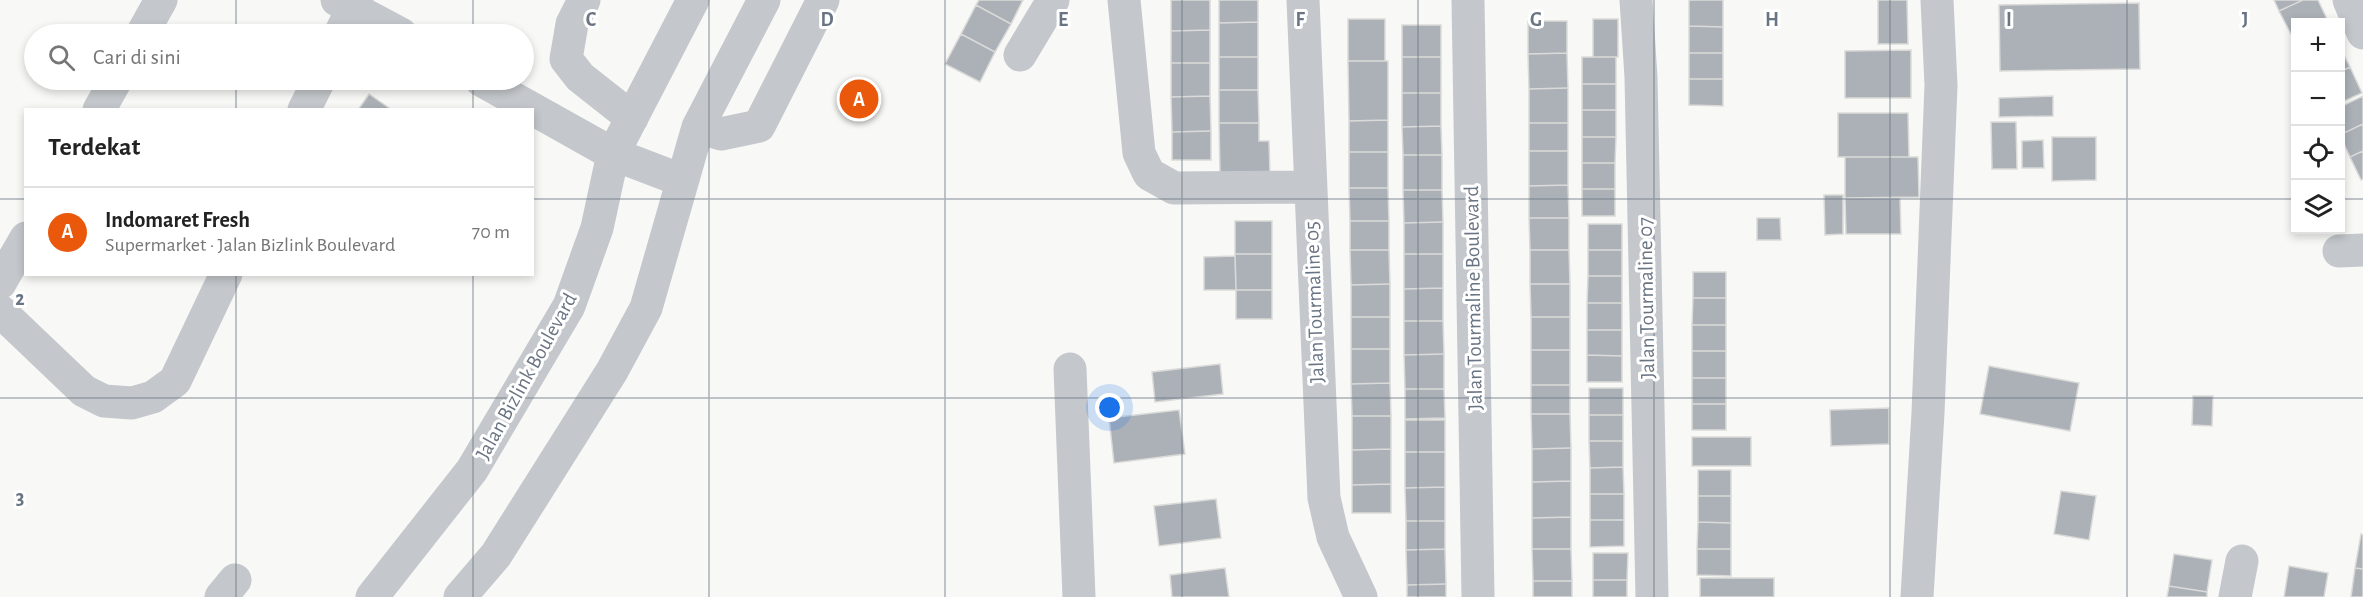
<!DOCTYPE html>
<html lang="id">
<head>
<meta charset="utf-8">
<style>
  body { margin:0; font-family:"Alegreya Sans",sans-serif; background:#f6f6f6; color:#222 }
  .controls { position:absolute; right:18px; top:18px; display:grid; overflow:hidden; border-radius:0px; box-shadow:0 3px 9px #0003 }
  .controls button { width:54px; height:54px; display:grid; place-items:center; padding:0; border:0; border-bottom:2px solid #e0e0e0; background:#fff; color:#222; font:30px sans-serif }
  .you { position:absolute; left:1110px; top:408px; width:21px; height:21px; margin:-15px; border:4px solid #fff; border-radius:50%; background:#1a73e8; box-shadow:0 0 0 9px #1a73e833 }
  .badge { display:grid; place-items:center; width:39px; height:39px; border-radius:50%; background:#ea580c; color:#fff; font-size:20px; font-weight:700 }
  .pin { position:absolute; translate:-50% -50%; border:3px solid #fff; box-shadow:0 2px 6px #0006 }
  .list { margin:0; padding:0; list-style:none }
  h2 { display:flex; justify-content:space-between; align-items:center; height:78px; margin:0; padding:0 24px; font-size:26px }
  h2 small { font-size:20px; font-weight:400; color:#767676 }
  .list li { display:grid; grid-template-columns:39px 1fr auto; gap:18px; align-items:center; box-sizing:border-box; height:90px; padding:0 24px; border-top:2px solid #e0e0e0 }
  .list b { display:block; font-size:22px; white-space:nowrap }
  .list p { margin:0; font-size:20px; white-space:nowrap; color:#767676 }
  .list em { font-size:20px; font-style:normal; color:#767676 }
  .icon { flex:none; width:33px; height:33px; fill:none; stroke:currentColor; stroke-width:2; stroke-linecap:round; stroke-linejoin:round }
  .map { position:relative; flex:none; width:2363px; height:597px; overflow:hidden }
  .search { position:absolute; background:#fff; box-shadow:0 3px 9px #0003; left:24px; top:24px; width:510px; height:66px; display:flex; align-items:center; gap:15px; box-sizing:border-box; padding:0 21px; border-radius:33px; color:#767676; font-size:22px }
  .panel { position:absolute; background:#fff; box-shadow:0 3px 9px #0003; left:24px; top:108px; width:510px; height:168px; border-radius:0px }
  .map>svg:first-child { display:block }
</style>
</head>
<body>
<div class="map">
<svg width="2363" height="597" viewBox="0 0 2363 597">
  <rect width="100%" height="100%" fill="#f8f8f6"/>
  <path fill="#acb1b8" stroke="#dadad8" stroke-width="1.5" d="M979,0H1023L1011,24L976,5Z
    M1171,0H1210V30L1171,31Z
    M1219,0H1258V22L1219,23Z
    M1689,0H1723V27L1689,26Z
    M1878,0H1907L1908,44H1878Z
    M2274,0H2303L2279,11Z
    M2303,0H2318L2327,19L2319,22H2296V34L2292,36L2279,11Z
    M2139,3L2140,69L2000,71L1999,5Z
    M976,5L1011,24L995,52L961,34Z
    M1348,19H1385V61H1348Z
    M1593,19H1618V57H1593Z
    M1528,21H1567V53L1528,54Z
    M1258,22V57H1219V23Z
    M1402,25H1441V57H1402Z
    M1689,26L1723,27V53H1689Z
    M1210,30V63H1171V31Z
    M961,34L995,52L980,82L945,64Z
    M2340,47L2350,67L2340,72Z
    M1911,50V98H1845V51Z
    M1567,53L1568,88L1529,89L1528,54Z
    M1689,53H1723V79H1689Z
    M1219,57H1258V90H1219Z
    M1402,57H1441V93H1402Z
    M1582,57H1616V84H1582Z
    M1348,61H1388V120L1349,121Z
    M1171,63H1210V96L1171,97Z
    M2350,67L2362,93L2340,103V72Z
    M1689,79H1723V106L1689,105Z
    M1582,84H1616V110H1582Z
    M1568,88V123H1529V89Z
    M1219,90H1258L1259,123H1219Z
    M1402,93H1441V126L1402,127Z
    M369,94L392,110H358Z
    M1210,96L1211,131L1172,132L1171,97Z
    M2053,96V116L1999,117V98Z
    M2363,96V124L2340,135V107Z
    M1582,110H1616V137H1582Z
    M1838,113H1908L1909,157H1838Z
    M1388,120V152H1349V121Z
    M1991,122H2016L2017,169H1992Z
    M1219,123H1259V141H1269L1270,174H1220Z
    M1529,123H1568V151H1529Z
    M2363,124V151L2350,157L2340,135Z
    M1441,126L1442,155H1403L1402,127Z
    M1211,131V160H1172V132Z
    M1582,137H1616L1615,163H1582Z
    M2052,137H2096V180L2052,181Z
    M2043,140L2044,168H2022V141Z
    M1529,151H1568V185L1529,186Z
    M2363,151V179L2361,180L2350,157Z
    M1349,152H1388V188H1349Z
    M1403,155H1442V190H1403Z
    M1845,157H1918L1919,197L1845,198Z
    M1582,163H1615V189H1582Z
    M1568,185L1569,218H1529V186Z
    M1349,188H1388L1389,221H1350Z
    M1582,189H1615V216H1582Z
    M1403,190H1442L1443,222L1404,223Z
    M1824,195H1843V234L1825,235Z
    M1845,198H1900L1901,234H1846Z
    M1529,218H1569V250H1530Z
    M1757,218H1780L1781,240H1757Z
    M1235,221H1272V254H1235Z
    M1350,221H1389V250H1350Z
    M1443,222V254H1404V223Z
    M1588,224H1622V250H1588Z
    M1350,250H1389L1390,284L1351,285Z
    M1530,250H1569L1570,284H1530Z
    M1588,250H1622V276H1588Z
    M1235,254H1272V290H1236Z
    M1404,254H1443V288L1404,289Z
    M1235,256L1236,290H1204V257Z
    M1693,272H1726V298H1693Z
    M1588,276H1622V303H1587Z
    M1390,284V317H1351V285Z
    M1530,284H1570V317H1531Z
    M1443,288V321H1404V289Z
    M1236,290H1272V319H1236Z
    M1693,298H1726V325H1692Z
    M1587,303H1622V330H1587Z
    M1351,317H1390V349H1351Z
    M1531,317H1570V350H1531Z
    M1404,321H1443L1444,354L1404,355Z
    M1692,325H1726V351H1692Z
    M1587,330H1622V356L1587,355Z
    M1351,349H1390V383L1351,384Z
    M1531,350H1570V385H1531Z
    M1692,351H1726V378H1692Z
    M1444,354V389H1405L1404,355Z
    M1587,355L1622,356V382H1587Z
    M1220,364L1223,394L1155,402L1152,372Z
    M1989,366L2079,383L2070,431L1980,414Z
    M1692,378H1726V404H1692Z
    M1390,383L1391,416H1352L1351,384Z
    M1531,385H1570V414H1531Z
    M1589,388H1623V415H1589Z
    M1405,389H1444L1445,418L1405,419Z
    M2193,396H2213L2212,426L2192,425Z
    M1692,404H1726V430H1692Z
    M1889,408V444L1831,446L1830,410Z
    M1179,410L1185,454L1114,463L1109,418Z
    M1531,414H1570L1571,448L1532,449Z
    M1589,415H1623V441H1589Z
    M1352,416H1391V449L1352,450Z
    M1405,420H1445V452H1405Z
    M1692,437H1751V466H1692Z
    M1589,441H1623V467L1590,468Z
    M1571,448V481L1532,482V449Z
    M1391,449V484L1352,485V450Z
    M1405,452H1445V487L1405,488Z
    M1623,467L1624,494H1590V468Z
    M1698,470H1731V496H1698Z
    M1571,481V517L1532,518V482Z
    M1391,484V513H1352V485Z
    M1445,487V521H1406L1405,488Z
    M2061,491L2096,496L2089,540L2054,534Z
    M1590,494H1624V520H1590Z
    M1698,496H1731V523L1698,522Z
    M1216,499L1221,538L1159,546L1154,506Z
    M1571,517V549H1532V518Z
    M1590,520H1624V546L1590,547Z
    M1406,521H1445V549L1406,550Z
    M1698,522L1731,523V549H1697Z
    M2361,534L2363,535V569L2355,568Z
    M1445,549L1446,584L1407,585L1406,550Z
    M1532,549H1571L1572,581H1533Z
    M1697,549H1731V576L1697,575Z
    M1593,553H1628L1627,580H1593Z
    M2174,554L2212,560L2207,592L2169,586Z
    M2289,566L2328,573L2324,597H2284Z
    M1225,568L1229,597H1172L1170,575Z
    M2355,568L2363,569V597H2351Z
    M1700,578H1774V597H1700Z
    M1593,580H1627V597H1593Z
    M1533,581H1572V597H1533Z
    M1446,584V597H1407V585Z
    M2169,586L2207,592V597H2167Z"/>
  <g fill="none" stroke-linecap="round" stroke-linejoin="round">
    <path stroke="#c4c7cb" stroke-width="33" d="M337,0L401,34
      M584,0L572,24L566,59L580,77L632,118
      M1124,0L1139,153L1149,174L1174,188L1310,187
      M1303,0L1324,498L1333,537L1361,597
      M1468,0L1478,597
      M1636,0L1641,77L1652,597
      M2349,0L2363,33
      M142,34L161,0
      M340,34L357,0
      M1020,55L1053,0
      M481,80L613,154L681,180
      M99,110L116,80
      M304,110L319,80
      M698,127L721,134L759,126L823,0
      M2339,251L2363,250
      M0,283L26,238
      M0,311L84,391L104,401L132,403L153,397L175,381L226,274
      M1070,369L1079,597
      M221,597L235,580
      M372,597L472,470L569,306L597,228L613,154L693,0
      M460,597L496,555L612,371L646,308L698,127L764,0
      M1917,597L1928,413L1941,85L1937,0
      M2235,597L2242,561"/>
  </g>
  <path fill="none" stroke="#6a7584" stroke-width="1.5" stroke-opacity="0.55" d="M236,0V34M473,0V34M709,0V597M945,0V597M1182,0V597M1418,0V597M1654,0V597M1890,0V597M2127,0V597M236,80V110M473,80V110M0,199H26M532,199H2296M2340,199H2363M236,274V597M473,274V597M0,398H2363"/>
  <g text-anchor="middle" stroke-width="6" stroke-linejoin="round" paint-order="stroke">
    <g font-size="21" fill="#6a7584" stroke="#fff">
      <text transform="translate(1473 298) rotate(-91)" y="7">Jalan Tourmaline Boulevard</text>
      <text transform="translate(1646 298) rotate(-91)" y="7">Jalan Tourmaline 07</text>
      <text transform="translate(1314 302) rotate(-92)" y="7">Jalan Tourmaline 05</text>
      <text transform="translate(526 376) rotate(-61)" y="7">Jalan Bizlink Boulevard</text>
    </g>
  </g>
  <g font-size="20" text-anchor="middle" font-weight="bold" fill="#6a7584" stroke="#fff" stroke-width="6" stroke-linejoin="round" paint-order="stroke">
    <text x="591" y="26">C</text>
    <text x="827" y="26">D</text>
    <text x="1063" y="26">E</text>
    <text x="1300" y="26">F</text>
    <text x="1536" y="26">G</text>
    <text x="1772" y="26">H</text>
    <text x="2009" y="26">I</text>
    <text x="2245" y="26">J</text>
    <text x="20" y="305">2</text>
    <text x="20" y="504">3</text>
  </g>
</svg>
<div class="controls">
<button>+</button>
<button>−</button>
<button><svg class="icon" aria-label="locate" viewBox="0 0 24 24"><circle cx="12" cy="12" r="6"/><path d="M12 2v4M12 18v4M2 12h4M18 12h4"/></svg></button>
<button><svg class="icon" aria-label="layers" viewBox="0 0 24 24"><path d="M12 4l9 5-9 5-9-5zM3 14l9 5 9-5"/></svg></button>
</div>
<div class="you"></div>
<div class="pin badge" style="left:859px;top:99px">A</div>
<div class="search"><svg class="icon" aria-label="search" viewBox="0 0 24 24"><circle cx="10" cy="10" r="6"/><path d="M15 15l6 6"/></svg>Cari di sini</div>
<section class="panel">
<h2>Terdekat<small></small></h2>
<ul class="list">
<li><span class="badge">A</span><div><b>Indomaret Fresh</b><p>Supermarket · Jalan Bizlink Boulevard</p></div><em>70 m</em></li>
</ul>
</section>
</div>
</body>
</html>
